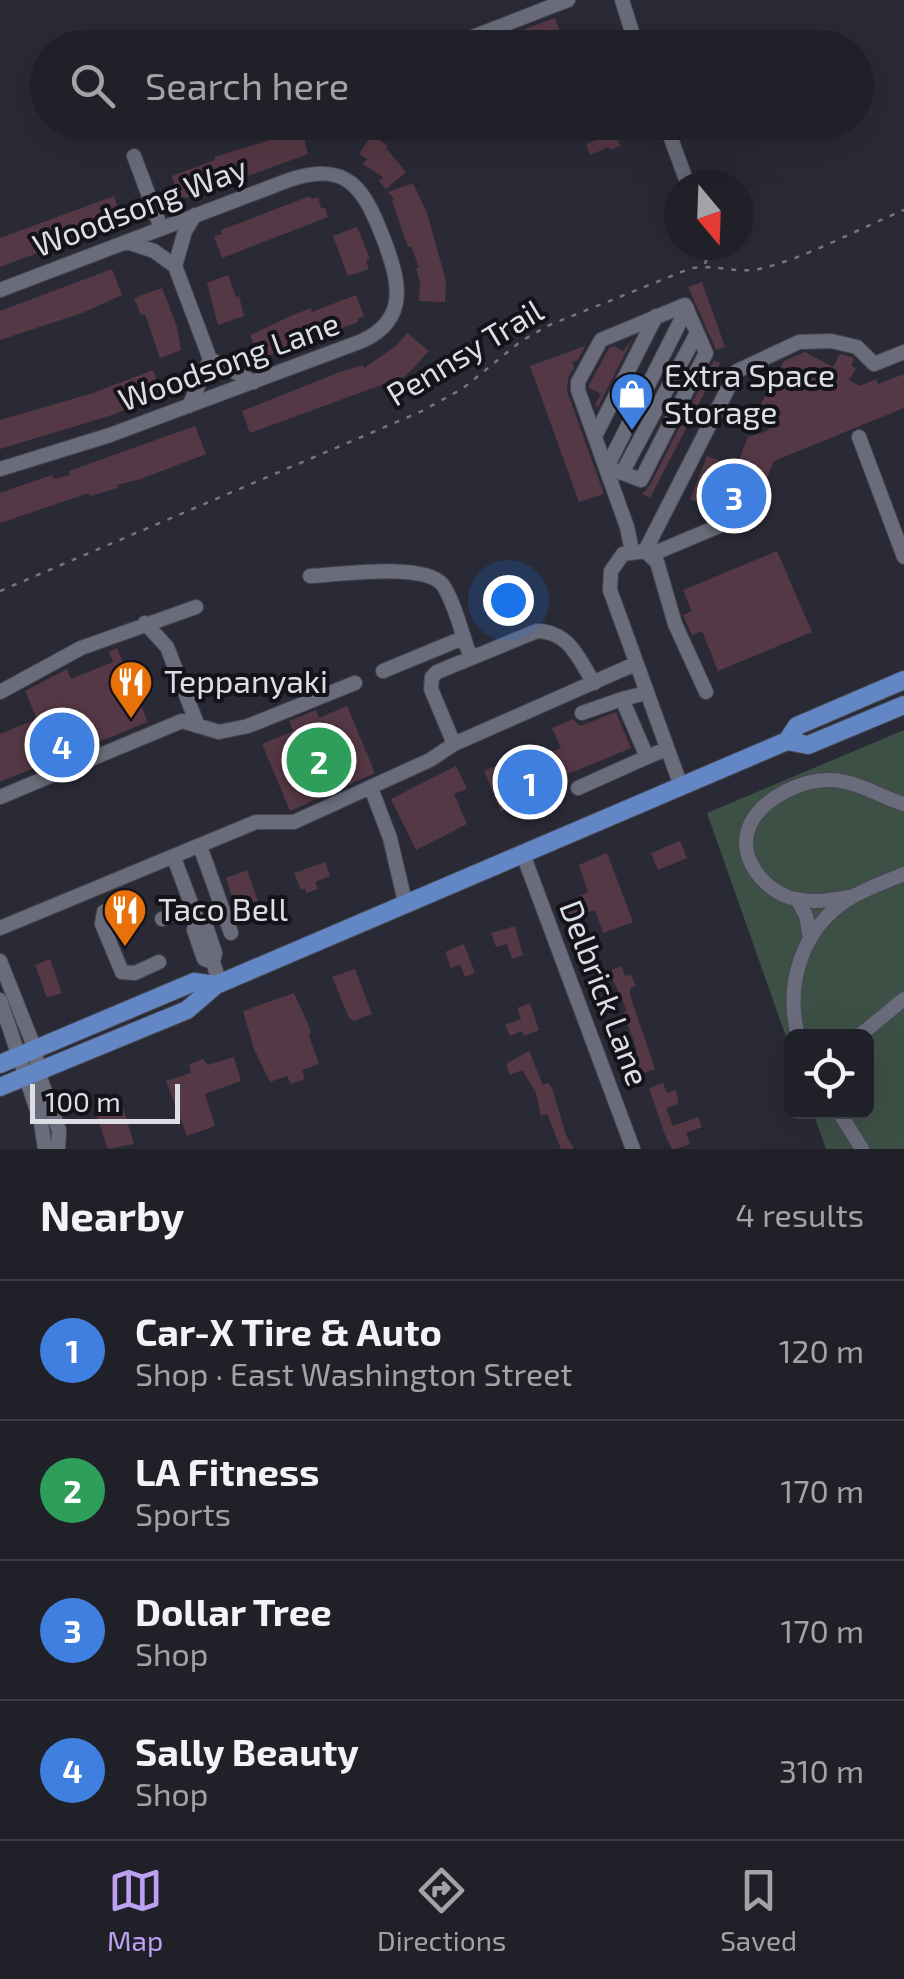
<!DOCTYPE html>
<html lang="en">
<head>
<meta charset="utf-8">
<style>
  body { margin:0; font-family:"Exo 2",sans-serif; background:#2c2d34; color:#f1f3f6 }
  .controls { position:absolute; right:30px; bottom:30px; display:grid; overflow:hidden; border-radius:15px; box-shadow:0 10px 40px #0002 }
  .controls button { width:90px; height:90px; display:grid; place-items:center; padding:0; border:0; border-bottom:2px solid #3c3e45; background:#1f2028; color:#f1f3f6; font:50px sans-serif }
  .compass { position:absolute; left:664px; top:170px; width:90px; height:90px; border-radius:50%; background:#1f2028; box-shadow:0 10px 40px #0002; rotate:161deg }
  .scale { position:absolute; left:30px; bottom:25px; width:150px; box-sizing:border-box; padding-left:10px; border:5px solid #dcdde5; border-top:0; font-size:28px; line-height:35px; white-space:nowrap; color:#dcdde5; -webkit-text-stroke:8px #131319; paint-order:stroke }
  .you { position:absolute; left:508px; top:600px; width:35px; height:35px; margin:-25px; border:8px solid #fff; border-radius:50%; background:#1a73e8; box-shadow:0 0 0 15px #1a73e833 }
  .badge { display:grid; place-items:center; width:65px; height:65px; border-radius:50%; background:#bca0f2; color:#fff; font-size:32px; font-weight:700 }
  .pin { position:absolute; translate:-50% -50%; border:5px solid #fff; box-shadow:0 2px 10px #0006 }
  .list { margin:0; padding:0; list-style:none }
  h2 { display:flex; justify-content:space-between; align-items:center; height:130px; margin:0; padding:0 40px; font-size:42px }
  h2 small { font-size:32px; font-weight:400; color:#a1a3a8 }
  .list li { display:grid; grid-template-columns:65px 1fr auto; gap:30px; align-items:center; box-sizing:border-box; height:140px; padding:0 40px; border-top:2px solid #3c3e45 }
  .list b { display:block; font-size:38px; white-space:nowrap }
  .list p { margin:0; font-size:32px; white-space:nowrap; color:#a1a3a8 }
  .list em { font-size:32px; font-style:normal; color:#a1a3a8 }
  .icon { flex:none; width:55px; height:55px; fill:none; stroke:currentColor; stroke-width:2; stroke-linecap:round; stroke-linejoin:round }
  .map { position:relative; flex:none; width:904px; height:1149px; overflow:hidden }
  .search { position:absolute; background:#1f2028; box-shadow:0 10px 40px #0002; left:30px; right:30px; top:30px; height:110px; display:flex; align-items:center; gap:25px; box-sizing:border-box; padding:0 35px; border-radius:55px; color:#a1a3a8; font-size:38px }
  .sheet { height:690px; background:#1f2028 }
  nav { display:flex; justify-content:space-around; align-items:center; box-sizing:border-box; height:140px; border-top:2px solid #3c3e45; background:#1f2028; font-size:28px; color:#a1a3a8 }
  nav a { display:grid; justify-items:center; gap:5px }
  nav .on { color:#bca0f2 }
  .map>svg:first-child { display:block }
</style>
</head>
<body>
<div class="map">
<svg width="904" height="1149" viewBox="0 0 904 1149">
  <rect width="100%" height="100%" fill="#292a36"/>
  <path fill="#3d5046" d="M904,730V1149H826L813,1112H866V1036H792L791,1051L707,813Z"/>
  <path fill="#553845" d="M555,18L565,45L519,48L514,33Z
    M609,125L621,146L610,150L609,147L590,155L586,144L603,137L600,129Z
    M302,130L308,154L188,198L178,197L172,176L215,160L214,157Z
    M372,135L388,146L386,148L406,172L386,189L379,181L383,177L363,164L367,159L359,154Z
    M413,183L427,213L446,281L445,302L419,301L420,283L416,268L419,267L411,246L408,247L392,201L394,199L388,192Z
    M114,196L123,221L0,267V238Z
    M310,196L312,199L318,197L321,208H325L328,217L222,258L214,236L222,234L221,230Z
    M357,227L370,259L366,260L369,269L348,276L333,236Z
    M112,269L122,295L82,313L0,340V311Z
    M228,275L236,297L239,296L244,316L218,325L207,283Z
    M702,282L725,347L716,350L688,287Z
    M162,288L177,327L181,350L160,358L145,314L141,315L134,298Z
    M356,295L364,316L357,319L358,322L267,356L266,353L258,356L250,335L293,315L311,308L312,312Z
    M407,333L429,351L406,376L250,433L242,411L340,372L363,365L364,368L396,346Z
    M633,338L598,407L595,405L601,394L589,388V385L609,348L614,346L623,351Z
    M585,346L578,360L572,362L574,368L568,378L567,391L604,494L579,502L530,366Z
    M805,352L833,367L840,354L852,357L854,359L851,366L856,368L849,380L860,386L876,379L878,384L904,374V408L774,461L748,525L690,499L707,456L736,467L748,437L770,430L752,421L784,361Z
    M714,360L720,363L650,498L642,494L650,485Z
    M153,370L162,395L112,415L0,449V420L93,393Z
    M195,426L206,454L141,479L117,485L118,488L90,496L89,493L0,523V493L52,475L54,479L70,475L69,471Z
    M777,551L812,632L718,671L702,631L692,635L685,620L683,615L692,611L683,590Z
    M117,648L148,722L0,782V734L37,719L25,691L67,669L71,679L113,662L109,652Z
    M347,706L375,773L290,811L262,744L293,731L289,721L316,710L319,718Z
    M616,712L631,748L566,775L569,782L501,812L484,771L519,755L524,764L561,748L552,728L573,719L580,726Z
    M456,766L467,789L454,794L467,824L416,850L391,799Z
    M680,841L687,858L658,870L651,853Z
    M607,853L633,922L603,933L595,910L562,919L559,911L567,908L564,903L588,892L579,865Z
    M325,862L330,876L315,882L318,889L306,893L305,889L301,890L294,873Z
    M247,870L258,901L236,909L226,878Z
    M515,926L523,955L512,959L507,944L496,947L491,933Z
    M464,944L475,973L465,977L460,965L451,968L445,952Z
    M50,959L62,993L47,998L35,965Z
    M622,966L625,976L631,974L636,986L630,988V995L655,1069L641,1074L632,1052L637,1050L625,1018L624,1012L627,1011L609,971Z
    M355,969L372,1014L354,1021L349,1018L332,977Z
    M294,993L311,1031L309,1036L319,1064L302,1070L305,1079L291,1084L287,1076L270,1082L254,1049L243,1011Z
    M530,1003L539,1030L524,1036L522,1031L510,1036L505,1025L521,1019L517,1008Z
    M529,1051L543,1085L548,1083L552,1088L566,1135L574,1149H561L547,1114L541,1116L536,1093L522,1070L510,1075L506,1064Z
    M234,1057L241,1081L205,1094L215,1126L187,1136L166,1081L191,1073L189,1065L203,1059L208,1065Z
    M663,1083L667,1093L675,1090L678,1098V1104L666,1108L673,1126L698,1117L702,1127L686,1133L690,1144L675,1149H672L665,1135L649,1088Z
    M122,1105L134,1144L108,1149L96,1114Z"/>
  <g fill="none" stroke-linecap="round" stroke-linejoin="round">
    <g stroke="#474751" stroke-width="16">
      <path id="minor" d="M622,0L637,48
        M457,43L568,0
        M665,122L688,185
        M134,156L161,228
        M127,242L154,251L175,266
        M175,266L210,359
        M175,266L185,231L195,215
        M0,290L289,180C349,159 365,191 384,240C399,280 410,319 362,341L110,435L0,469
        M210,359L254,382
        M189,406L210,359
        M595,436L656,316
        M859,437L904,557
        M622,473L697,333
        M632,551L627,527L578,390V382L601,340L685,305L706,353L641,480L607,467L687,308
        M645,551L737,371L799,342L831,341L857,347L874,364L904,352
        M650,555L719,526
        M310,576C339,575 423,562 442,584C454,599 463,639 471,658
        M145,623L167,647L198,726
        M383,671L463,638
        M0,692L81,648L196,607
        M646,693L622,699L647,757L667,749
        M582,713L622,699
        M454,744L431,689L432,677L437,672L537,631C570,632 578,658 594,683
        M681,786L610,590L611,571L623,554L645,551L657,562L675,624L706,692
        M371,788L390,838L406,906
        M578,788L647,757
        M0,797L182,721L219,732L248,726L355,683
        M200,846L231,933
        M524,857L633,1149
        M174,858L197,919L206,926L215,953L213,962L220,984
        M850,897C833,900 814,903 796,899C765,893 734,856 751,823C763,798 803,779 830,780C856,780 880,797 904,804
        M134,899L104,912L102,924L122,972L135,973L159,962
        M797,899L806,916L810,938
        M162,919L192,907
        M197,919L194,930L204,959L213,962
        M0,928L256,822H294L430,760L454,744L635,664
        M0,961L35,1049L38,1072L59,1130L58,1149
        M0,1000L41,1122L45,1149
        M798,1036C785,985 801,930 847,900C864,889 885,882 904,874
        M859,1036L904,999
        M839,1112L862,1149"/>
    </g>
    <g stroke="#474751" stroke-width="20">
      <path id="major" d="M787,741L797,726L904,680
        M0,1064L194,982L216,985
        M0,1087L187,1010L216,985L787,741L808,745L904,705"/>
    </g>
    <path stroke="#757681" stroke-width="2.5" stroke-dasharray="5 8" stroke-linecap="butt" d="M705,264L711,245
      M0,591L420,412L462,389L520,342L547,326L689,269C713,263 735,274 759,269C804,259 860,228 904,210"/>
    <use href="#minor" stroke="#6b6c7b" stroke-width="14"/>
    <use href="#major" stroke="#6386c4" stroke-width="18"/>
  </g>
  <defs>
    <g id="shop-pin" transform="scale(2.25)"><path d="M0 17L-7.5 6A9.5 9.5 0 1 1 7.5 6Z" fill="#3f7fe0" stroke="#131319"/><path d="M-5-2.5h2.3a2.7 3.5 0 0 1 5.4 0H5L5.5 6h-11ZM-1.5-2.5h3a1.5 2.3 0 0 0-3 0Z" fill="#fff"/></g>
    <g id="restaurant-pin" transform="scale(2.25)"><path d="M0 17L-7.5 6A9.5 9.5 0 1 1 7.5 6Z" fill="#e8710a" stroke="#131319"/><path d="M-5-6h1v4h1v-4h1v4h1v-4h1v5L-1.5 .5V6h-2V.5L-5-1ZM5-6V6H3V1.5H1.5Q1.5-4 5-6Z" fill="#fff"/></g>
  </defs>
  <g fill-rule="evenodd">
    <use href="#shop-pin" x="632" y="394"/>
    <use href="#restaurant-pin" x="131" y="682"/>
    <use href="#restaurant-pin" x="125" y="910"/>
  </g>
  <g text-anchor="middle" stroke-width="8" stroke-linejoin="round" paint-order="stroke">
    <g font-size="32" fill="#dcdde5" stroke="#131319">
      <text transform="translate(140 207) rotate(-21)" y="11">Woodsong Way</text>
      <text transform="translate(465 353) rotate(-31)" y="11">Pennsy Trail</text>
      <text transform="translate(229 362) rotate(-20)" y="11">Woodsong Lane</text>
      <text transform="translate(604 993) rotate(69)" y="11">Delbrick Lane</text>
    </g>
    <g font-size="32" fill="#dcdde5" stroke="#131319" text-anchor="start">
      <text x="664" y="387">Extra Space<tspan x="664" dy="37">Storage</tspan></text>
      <text x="164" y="693">Teppanyaki</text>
      <text x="158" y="921">Taco Bell</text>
    </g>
  </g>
</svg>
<div class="controls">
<button><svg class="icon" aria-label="locate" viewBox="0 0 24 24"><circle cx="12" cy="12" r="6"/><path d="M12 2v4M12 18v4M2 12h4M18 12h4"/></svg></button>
</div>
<svg class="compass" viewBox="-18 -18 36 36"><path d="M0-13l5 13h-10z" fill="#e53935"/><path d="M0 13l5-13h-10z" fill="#a1a3a8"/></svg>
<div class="scale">100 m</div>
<div class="you"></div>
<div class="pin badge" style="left:530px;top:782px;background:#3f7fe0">1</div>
<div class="pin badge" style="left:319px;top:760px;background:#2e9e5b">2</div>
<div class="pin badge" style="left:734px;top:496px;background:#3f7fe0">3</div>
<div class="pin badge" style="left:62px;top:745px;background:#3f7fe0">4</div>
<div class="search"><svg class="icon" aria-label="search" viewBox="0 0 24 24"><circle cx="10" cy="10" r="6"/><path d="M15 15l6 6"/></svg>Search here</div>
</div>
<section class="sheet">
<h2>Nearby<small>4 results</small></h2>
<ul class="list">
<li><span class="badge" style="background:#3f7fe0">1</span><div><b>Car-X Tire &amp; Auto</b><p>Shop · East Washington Street</p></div><em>120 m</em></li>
<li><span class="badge" style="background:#2e9e5b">2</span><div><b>LA Fitness</b><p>Sports</p></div><em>170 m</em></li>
<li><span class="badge" style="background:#3f7fe0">3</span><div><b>Dollar Tree</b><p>Shop</p></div><em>170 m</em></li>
<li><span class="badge" style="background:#3f7fe0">4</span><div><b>Sally Beauty</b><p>Shop</p></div><em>310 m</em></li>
</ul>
</section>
<nav>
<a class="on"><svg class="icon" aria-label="map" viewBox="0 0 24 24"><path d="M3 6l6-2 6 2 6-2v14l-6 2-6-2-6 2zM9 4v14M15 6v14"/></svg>Map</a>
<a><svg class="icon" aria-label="directions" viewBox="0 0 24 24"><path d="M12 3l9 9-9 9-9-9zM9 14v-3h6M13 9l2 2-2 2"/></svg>Directions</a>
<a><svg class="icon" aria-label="saved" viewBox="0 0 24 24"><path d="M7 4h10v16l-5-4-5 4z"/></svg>Saved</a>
</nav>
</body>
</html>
